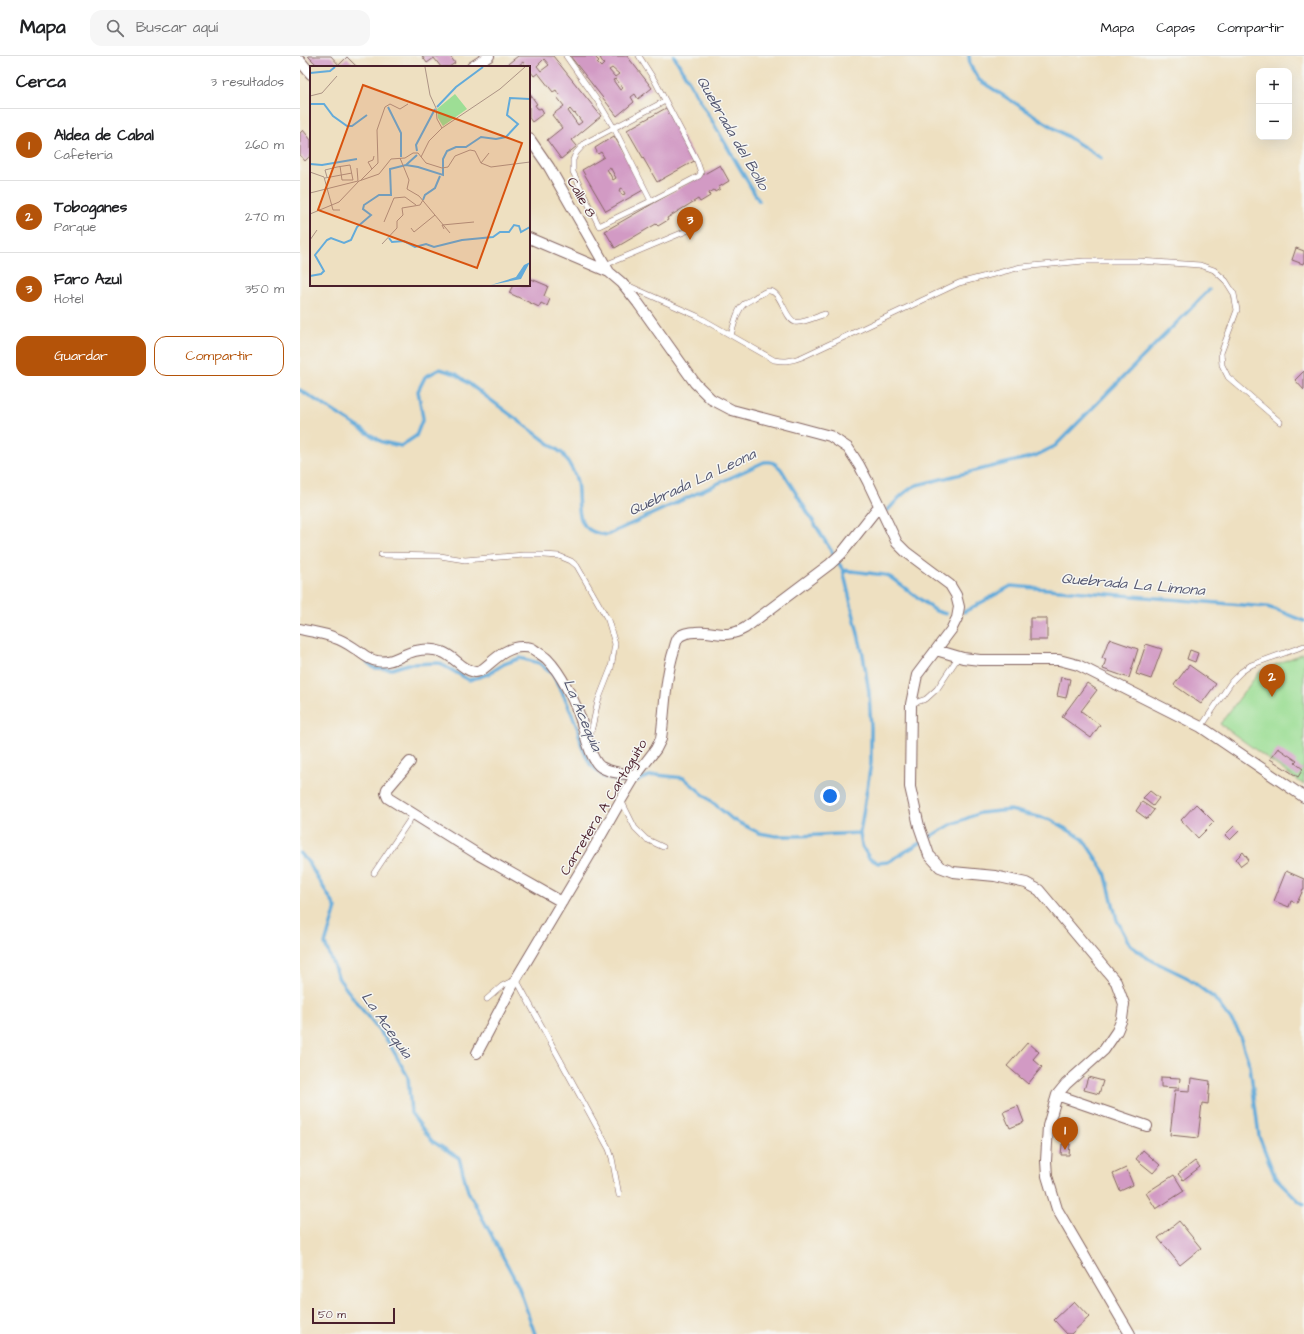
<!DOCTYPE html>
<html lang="es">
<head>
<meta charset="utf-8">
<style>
  body { margin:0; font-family:"Architects Daughter",sans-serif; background:#f6f6f6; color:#202124 }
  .controls { position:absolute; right:12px; top:12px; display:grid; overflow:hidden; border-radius:8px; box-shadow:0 4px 16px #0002 }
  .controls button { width:36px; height:36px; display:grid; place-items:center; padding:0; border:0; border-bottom:1px solid #e0e0e0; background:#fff; color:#202124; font:20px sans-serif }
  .scale { position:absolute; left:12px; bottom:10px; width:83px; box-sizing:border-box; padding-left:4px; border:2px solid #4a1f2b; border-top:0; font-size:11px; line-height:14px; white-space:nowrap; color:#4a1f2b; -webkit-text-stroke:3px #f6f6f2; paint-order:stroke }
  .you { position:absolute; left:530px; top:740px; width:14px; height:14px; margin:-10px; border:3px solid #fff; border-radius:50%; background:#1a73e8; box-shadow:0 0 0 6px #1a73e833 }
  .badge { display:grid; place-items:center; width:26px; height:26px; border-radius:50%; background:#b45309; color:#fff; font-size:13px; font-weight:700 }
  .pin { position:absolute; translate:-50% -33px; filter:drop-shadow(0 1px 2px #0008) }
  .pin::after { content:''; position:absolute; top:21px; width:14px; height:12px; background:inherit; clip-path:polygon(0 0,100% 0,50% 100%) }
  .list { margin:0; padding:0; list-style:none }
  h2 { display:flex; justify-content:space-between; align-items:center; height:52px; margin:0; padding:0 16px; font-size:17px }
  h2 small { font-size:13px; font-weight:400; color:#757577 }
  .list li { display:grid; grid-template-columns:26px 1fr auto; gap:12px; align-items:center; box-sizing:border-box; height:72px; padding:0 16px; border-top:1px solid #e0e0e0 }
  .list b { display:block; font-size:15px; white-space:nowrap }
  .list p { margin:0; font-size:13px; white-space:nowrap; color:#757577 }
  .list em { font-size:13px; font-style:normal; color:#757577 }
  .actions { display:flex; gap:8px; padding:12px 16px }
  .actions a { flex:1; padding:9px 0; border:1px solid #b45309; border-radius:12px; text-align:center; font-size:14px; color:#b45309 }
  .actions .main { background:#b45309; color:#fff }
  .icon { flex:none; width:22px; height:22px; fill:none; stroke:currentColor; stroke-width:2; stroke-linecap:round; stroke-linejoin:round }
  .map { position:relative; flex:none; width:1004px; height:1278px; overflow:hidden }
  header { display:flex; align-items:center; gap:24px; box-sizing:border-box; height:56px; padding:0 20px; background:#fff; border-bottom:1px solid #e0e0e0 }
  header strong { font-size:19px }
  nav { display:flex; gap:22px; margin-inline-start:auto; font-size:14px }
  .search { width:280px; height:36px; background:#f6f6f6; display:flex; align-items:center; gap:10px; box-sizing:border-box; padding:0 14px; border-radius:12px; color:#757577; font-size:15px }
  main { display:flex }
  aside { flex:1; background:#fff }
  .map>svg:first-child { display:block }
</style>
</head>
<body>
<header>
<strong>Mapa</strong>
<div class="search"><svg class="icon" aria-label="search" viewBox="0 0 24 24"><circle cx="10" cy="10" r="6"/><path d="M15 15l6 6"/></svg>Buscar aquí</div>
<nav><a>Mapa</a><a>Capas</a><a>Compartir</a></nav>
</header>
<main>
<aside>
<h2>Cerca<small>3 resultados</small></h2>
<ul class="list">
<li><span class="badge">1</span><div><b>Aldea de Cabal</b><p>Cafetería</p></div><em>260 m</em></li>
<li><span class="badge">2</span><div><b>Toboganes</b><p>Parque</p></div><em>270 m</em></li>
<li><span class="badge">3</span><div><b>Faro Azul</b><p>Hotel</p></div><em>350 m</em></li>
</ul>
<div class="actions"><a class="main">Guardar</a><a>Compartir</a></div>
</aside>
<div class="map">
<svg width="1004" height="1278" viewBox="0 0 1004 1278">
  <rect width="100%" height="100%" fill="#f6f6f2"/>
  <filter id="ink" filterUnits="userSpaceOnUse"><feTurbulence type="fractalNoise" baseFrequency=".025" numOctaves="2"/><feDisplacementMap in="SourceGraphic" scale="8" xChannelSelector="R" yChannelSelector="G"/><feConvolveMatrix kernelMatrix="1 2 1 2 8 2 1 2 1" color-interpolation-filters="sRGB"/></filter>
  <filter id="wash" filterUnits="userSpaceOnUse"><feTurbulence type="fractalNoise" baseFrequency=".012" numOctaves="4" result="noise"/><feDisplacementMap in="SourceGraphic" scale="16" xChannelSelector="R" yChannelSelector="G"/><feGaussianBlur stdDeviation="0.9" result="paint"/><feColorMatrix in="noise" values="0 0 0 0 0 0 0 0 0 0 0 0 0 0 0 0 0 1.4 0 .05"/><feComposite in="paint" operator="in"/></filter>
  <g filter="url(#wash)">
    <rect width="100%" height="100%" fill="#eee0c1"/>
    <path fill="#9dde95" stroke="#747e60" d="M1004,597V729L920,668L960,615Z"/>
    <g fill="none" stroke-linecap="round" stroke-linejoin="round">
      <path stroke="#63abda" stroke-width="3.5" d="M374,0L459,145
        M669,0L670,9L679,24L801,102
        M0,334L82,386L101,390L116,380L123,362L118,335L125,321L140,313L156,318L263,398C269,407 275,416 277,426C281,451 271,475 307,479L464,406C472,405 475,407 481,413L543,514L563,599L569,636L571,671V707L560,777L562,790L569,802L578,807L588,806L650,769L680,757L710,754L751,764L783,783L805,816L817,864L830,889L849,903L886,921L914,942L937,972L950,1010L959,1080L975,1121L1000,1146L1004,1148
        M588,454C597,444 605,434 617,429L735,400L755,390L909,234
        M543,514L585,519L590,521L636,555L646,558
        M664,556L711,530L967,551L977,554L1004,565
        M66,605L74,612L92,613L108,608L139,607L169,624L188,618L204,608L220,602L239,607L253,619L266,644L278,673L282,691L290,708L304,721L324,726
        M336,725L349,720L357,719L384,722L432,763L459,777L476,780H498L560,777
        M0,797L8,806L36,852L25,888L39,923L60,951L89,987L108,1021L111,1057L132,1085L159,1102L168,1135L218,1229L235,1278"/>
    </g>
    <g id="blocks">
      <path fill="#d29ac4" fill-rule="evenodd" d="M8,0H31L39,9L47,1L57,11H19Z
        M122,0H150L155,7L149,11H141L134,2L127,7Z
        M218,0H253L301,60L272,84L277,90L261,103L247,84L262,72L252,59L264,50L257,41L259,39L256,34L253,36L238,17L234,20L229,13V11H227L223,6L219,9L221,11H204ZM244,3L249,9L241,15L237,10ZM270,53L274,58L275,57L282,66L278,69L268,55Z
        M270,0H294L299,5L297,7L301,11L304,8L300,2L303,0H327L352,32L338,43L335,38L331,41L334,46L317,60ZM312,12L319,18L315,21L309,14ZM316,23L323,32L320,34L313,24Z
        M229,37L237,48L235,49L237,52L239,53L241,52L244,57L232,66L229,62Z
        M366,52L396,104L357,126L327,74Z
        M3,74L11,84V99L5,105L0,99V77Z
        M314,80L345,133L306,155L282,114L304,101L301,96L298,98L295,92ZM310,111L316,122L313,124L307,113ZM322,132L325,138L322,139L319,134Z
        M420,109L429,125L419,131L420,133L415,136L414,134L409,137L410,140L400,146L398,143L367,162L368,164L358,170L356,168L315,192L305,175Z
        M996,192L1004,195V205L1003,208L992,204Z
        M229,222L248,230L244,240L250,243L247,250L241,247L239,251L209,237L213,229H229Z
        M1004,315V334L995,324Z
        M730,562H747V584H730Z
        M809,583L838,593L829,622L803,613L806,603L802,602Z
        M846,588L862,593L851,623L836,618Z
        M890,594L898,597L895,606L887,603Z
        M889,609L916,628L901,648L874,629Z
        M761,621L770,623L766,642L757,640Z
        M787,627L797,634L781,655L800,669L791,682L762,661Z
        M978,692L997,705L995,707L1003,713L998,721L970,703Z
        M850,735L859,742L853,750L843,742Z
        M842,746L854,754L847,763L836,755Z
        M896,748L914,766L898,782L881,764Z
        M934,770L939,775L930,784L925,779Z
        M943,796L949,804L941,810L936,803Z
        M986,815L1004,823V834H1003L997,847L991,845L989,851L974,845Z
        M728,986L739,996L733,1003L742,1011L728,1028L707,1010Z
        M788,1021L803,1025L799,1038L784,1034Z
        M861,1021L880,1022L879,1032L861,1031Z
        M891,1022L910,1025L908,1048L902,1047L898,1082L870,1079L875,1034L890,1035Z
        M718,1050L724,1066L710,1072L703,1056Z
        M765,1072L773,1073L771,1084L763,1083Z
        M762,1088H770L769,1099H761Z
        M843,1094L860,1109L853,1117L836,1103Z
        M895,1105L900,1111L883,1124L878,1118Z
        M826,1112L833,1129L820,1135L813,1118Z
        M874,1119L884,1135L856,1153L846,1137Z
        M879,1165L901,1192L880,1209L858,1182Z
        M774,1245L789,1261L771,1278H767L754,1264Z"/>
    </g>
  </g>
  <g filter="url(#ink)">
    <use href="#blocks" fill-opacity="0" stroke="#836360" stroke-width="1"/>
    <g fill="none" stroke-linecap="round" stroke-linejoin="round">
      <g stroke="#836360" stroke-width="6">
        <path id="service" d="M266,0L299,47L314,72L351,145
          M339,0L355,25L397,105L401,117L399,120L351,145L299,170L273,116V104L276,97L285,87L365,45
          M305,209L396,171
          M327,229L397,260L474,304C485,306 492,305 502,301L659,227L721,211L784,205H840L900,209L914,214L926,225L934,238L937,254L921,297L922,309L928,321L980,366
          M431,279C434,270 436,255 444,248C448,245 453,243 457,240C460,239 465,235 468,235C481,233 484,262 495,266C502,268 518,260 525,258
          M81,499L140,500L165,504L224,499H244L259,500L271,505L277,510L308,564L315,588L311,612L298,645L289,685
          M611,648L626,643L637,633L659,600
          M901,671L932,625L941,616L951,609L1004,590
          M321,744L335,772L346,783L363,791
          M74,817L113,759
          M187,943L202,930L216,923L309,1093L312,1102L319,1139"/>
      </g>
      <g stroke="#836360" stroke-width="12">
        <path id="minor" d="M0,5L11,18
          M172,11L189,0
          M229,82L249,111L309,216
          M229,182L309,216L322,227L338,247L395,327L411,343L432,354L530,380L548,392L559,409L568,426L597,487L606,496L650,529L656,539L659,551L657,562L651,574L617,619L611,648L610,731L619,770L629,799L640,811L653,816L695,820L726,827L739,834L816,926L824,948L822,963L817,975L804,994L766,1028L757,1039L748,1070L746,1105L747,1120L757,1153L830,1278
          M0,573C11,576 25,577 35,582C42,584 48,588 54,592C62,597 68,604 77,605C91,608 102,598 115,595C123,593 134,593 142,596C154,600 162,614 175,616C184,618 201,589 224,591C227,591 230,591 233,593C237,596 244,600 247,603C261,617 275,646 281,664C285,676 290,704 301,711C311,717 325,718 336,719
          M636,594L663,602L680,604H759L778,609L901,671L1004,741
          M110,706L87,733L86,737L88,742L179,799L262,846
          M177,997L216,923L291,797L321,744L336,719L356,693L361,683C365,653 365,622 374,594C375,590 376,585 378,582C381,578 389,576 395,576C416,574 424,584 445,572L530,508L542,497L579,450
          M757,1039L847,1070"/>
      </g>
      <use href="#service" stroke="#fff" stroke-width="5"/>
      <use href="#minor" stroke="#fff" stroke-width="10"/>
    </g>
  </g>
  <g text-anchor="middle" stroke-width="3" stroke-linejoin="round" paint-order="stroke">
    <g font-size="14" fill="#4a1f2b" stroke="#f6f6f2">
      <text transform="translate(282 141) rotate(60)" y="5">Calle 8</text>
      <text transform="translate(303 751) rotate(-59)" y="5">Carretera A Cartaguito</text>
    </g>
    <g font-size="15" font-style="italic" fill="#545771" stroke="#f6f6f2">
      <text transform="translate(433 77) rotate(60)" y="5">Quebrada del Bollo</text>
      <text transform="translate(392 426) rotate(-25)" y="5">Quebrada La Leona</text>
      <text transform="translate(833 528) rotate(5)" y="5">Quebrada La Limona</text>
      <text transform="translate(283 659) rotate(67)" y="5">La Acequia</text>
      <text transform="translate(87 969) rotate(55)" y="5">La Acequia</text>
    </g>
  </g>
  <g transform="translate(10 10)">
    <rect width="220" height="220" fill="#eee0c1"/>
    <path d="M145,28L157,43L133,60L128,52L127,43Z" fill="#9dde95"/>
    <path d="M220,196L211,213L181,219L206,211L214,199Z" fill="#63abda"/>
    <path fill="none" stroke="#63abda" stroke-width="2" d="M0,7L20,5L25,1M0,38H14L23,50L37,60H42L57,49M78,41L91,67V91M127,41L146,21L173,1M107,85L106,79L125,43M0,98L12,99L47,93M96,99L107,89M113,134L115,129L125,122L130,110M79,172L82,176L94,175L105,181L116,178L124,181L152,174L183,171L190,166H199L204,159L209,160L211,166L220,161M0,210L11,208L14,205L5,189L17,174L21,172L34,177L41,174L47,161L61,149L53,143L54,139L69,129H81L80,103L96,99L108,101L133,109V93L137,85L146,81H156L171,71L186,73L196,71L208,58L197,49L200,32L220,33"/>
    <path fill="none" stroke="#ac9385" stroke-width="1" d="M115,1L120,29L126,42L127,53L132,62M0,30L12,27L27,10M111,91L119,75L132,62L190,23L215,1M90,92L99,114L97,123L109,130L140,167M171,97L179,87M47,102L48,115M62,103L58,96L63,94L64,90M0,106L14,111L23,144H30M17,111L15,104L27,101L40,99L43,114H32L30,100M15,112L42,107M51,114L68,97L67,64L75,41L80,38L90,43L98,38M0,127L48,115M0,148L29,136L49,115L69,108L81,93L95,92L103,87H108L116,97L132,102L138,101L145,90L160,84L165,85L171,97L181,101L220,96M74,156L84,132L95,131L106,139M101,162L104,166L125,149M134,163L132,159L164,156M0,174L7,164M72,178L87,162V155L93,149L92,142L110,139L113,134"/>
    <path fill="#d8530f" fill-opacity="0.15" stroke="#d8530f" stroke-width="2" d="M53,19L212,77L167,202L8,144Z"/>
    <rect width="220" height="220" fill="none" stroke="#4a1f2b" stroke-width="2"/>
  </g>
</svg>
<div class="controls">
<button>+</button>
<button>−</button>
</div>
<div class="scale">50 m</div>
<div class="you"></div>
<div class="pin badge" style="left:765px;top:1094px">1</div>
<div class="pin badge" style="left:972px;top:641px">2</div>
<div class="pin badge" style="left:390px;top:184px">3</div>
</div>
</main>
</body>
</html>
